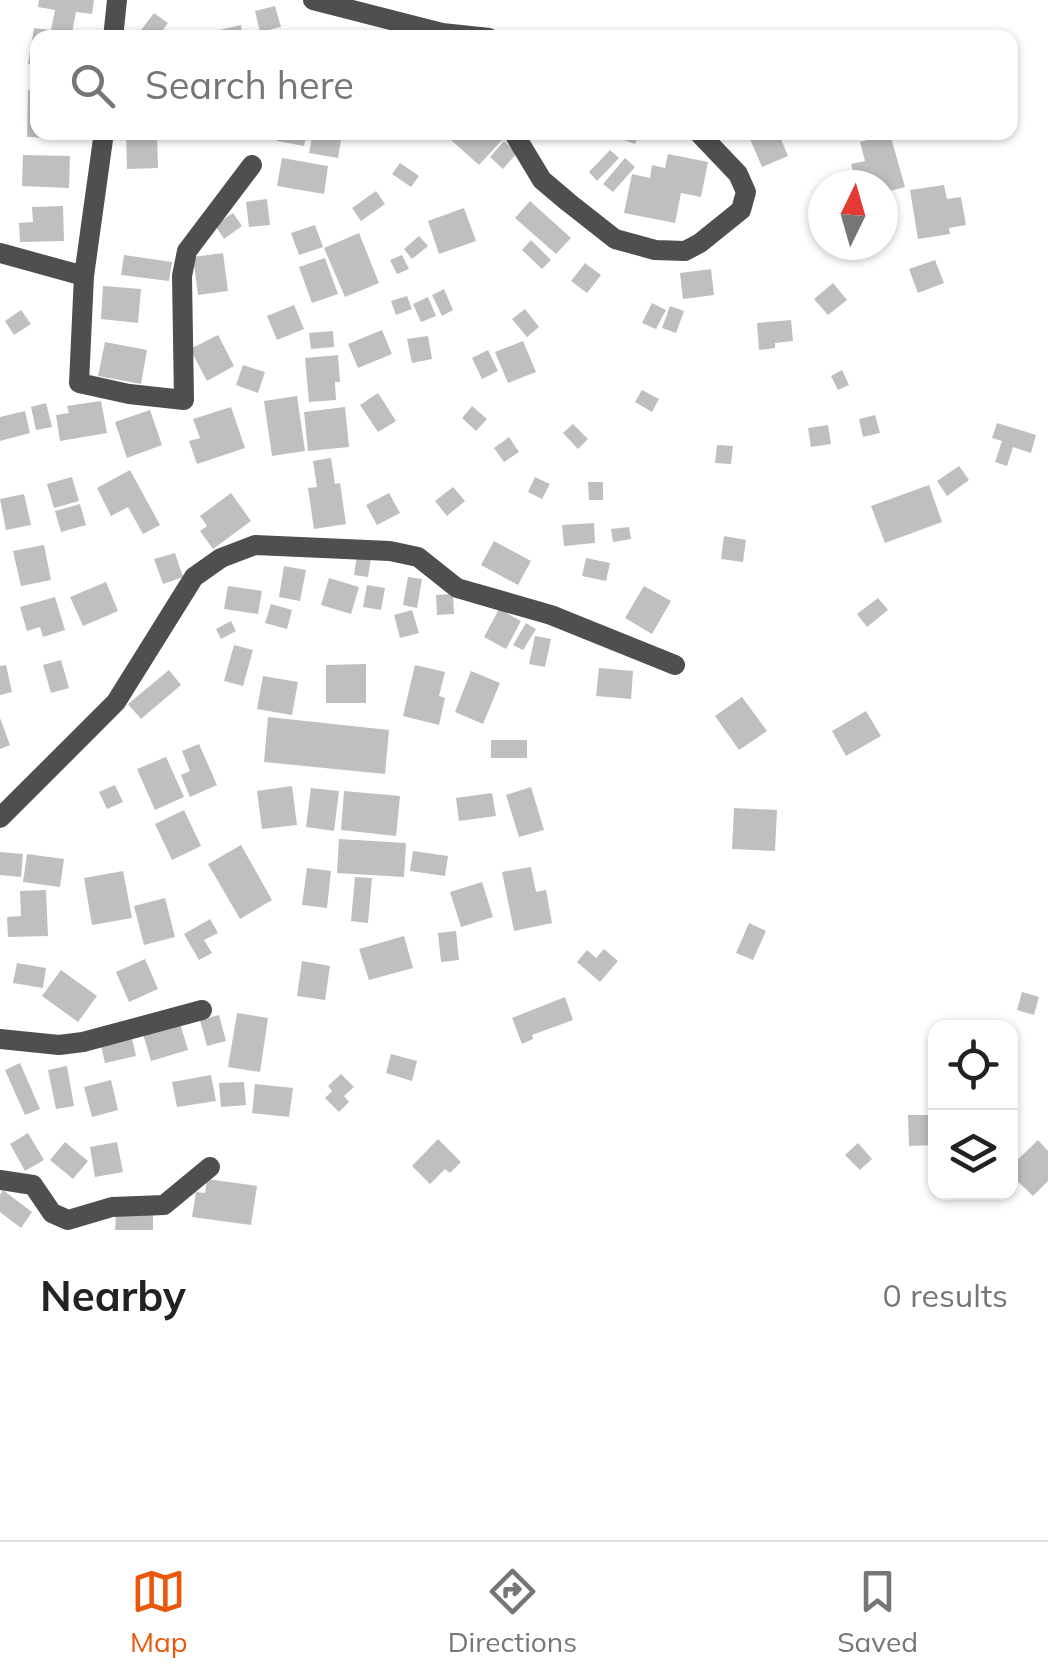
<!DOCTYPE html>
<html lang="en">
<head>
<meta charset="utf-8">
<style>
  body { margin:0; font-family:Mulish,sans-serif; background:#f2f2f2; color:#222 }
  .controls { position:absolute; right:30px; bottom:30px; display:grid; overflow:hidden; border-radius:20px; box-shadow:0 2px 8px #0004 }
  .controls button { width:90px; height:90px; display:grid; place-items:center; padding:0; border:0; border-bottom:2px solid #e0e0e0; background:#fff; color:#222; font:50px sans-serif }
  .compass { position:absolute; left:808px; top:170px; width:90px; height:90px; border-radius:50%; background:#fff; box-shadow:0 2px 8px #0004; rotate:5deg }
  .list { margin:0; padding:0; list-style:none }
  h2 { display:flex; justify-content:space-between; align-items:center; height:130px; margin:0; padding:0 40px; font-size:42px }
  h2 small { font-size:32px; font-weight:400; color:#767676 }
  .icon { flex:none; width:55px; height:55px; fill:none; stroke:currentColor; stroke-width:2; stroke-linecap:round; stroke-linejoin:round }
  .map { position:relative; flex:none; width:1048px; height:1230px; overflow:hidden }
  .search { position:absolute; background:#fff; box-shadow:0 2px 8px #0004; left:30px; right:30px; top:30px; height:110px; display:flex; align-items:center; gap:25px; box-sizing:border-box; padding:0 35px; border-radius:20px; color:#767676; font-size:38px }
  .sheet { height:310px; background:#fff }
  nav { display:flex; justify-content:space-around; align-items:center; box-sizing:border-box; height:140px; border-top:2px solid #e0e0e0; background:#fff; font-size:28px; color:#767676 }
  nav a { display:grid; justify-items:center; gap:5px }
  nav .on { color:#ea580c }
  .map>svg:first-child { display:block }
</style>
</head>
<body>
<div class="map">
<svg width="1048" height="1230" viewBox="0 0 1048 1230">
  <rect width="100%" height="100%" fill="#fff"/>
  <path fill="#bfbfbf" d="M39,0H94L92,14L76,12L72,33L87,38H38V65L28,64L34,28L51,30L55,10L38,7Z
    M275,6L281,27L260,32L255,11Z
    M154,13L168,23L157,38H135Z
    M241,25L243,38H221L219,30Z
    M28,90H38V132H86V139L27,137Z
    M126,132H157L158,168L127,169Z
    M279,132H307L304,146L277,141Z
    M313,132L342,134L338,158L309,153Z
    M457,132H498L504,138L479,165L451,140Z
    M621,132H640L635,144L619,138Z
    M747,132H778L788,156L762,167Z
    M890,134L905,187L883,193V185H857L851,164L865,161L860,142Z
    M504,141L517,153L503,169L490,157Z
    M610,150L619,158L597,181L589,172Z
    M668,154L708,162L701,197L681,193L675,223L624,213L632,174L650,178L652,165L665,168Z
    M23,155L70,156L69,188L22,186Z
    M282,158L328,166L324,194L277,186Z
    M625,158L635,167L613,192L603,184Z
    M400,163L419,176L411,187L392,174Z
    M944,185L947,199L961,197L966,225L949,228L950,234L918,239L910,190Z
    M376,191L385,204L361,221L352,208Z
    M267,199L270,225L249,227L246,202Z
    M530,201L571,238L556,254L515,218Z
    M63,206L64,241L20,242L19,223L33,222L32,207Z
    M464,208L476,241L439,254L428,221Z
    M233,213L242,226L224,239L215,225Z
    M315,225L323,247L299,255L291,233Z
    M359,233L379,283L345,297L324,248Z
    M419,236L428,246L412,259L404,249Z
    M531,240L551,260L542,269L522,250Z
    M223,253L228,291L198,295L193,257Z
    M124,255L172,262L169,281L121,275Z
    M402,255L409,269L397,274L390,260Z
    M325,258L338,294L312,303L299,267Z
    M935,260L944,283L918,293L909,269Z
    M585,263L601,275L587,293L571,281Z
    M711,269L714,295L683,299L680,273Z
    M833,283L847,300L828,315L814,299Z
    M103,286L141,289L138,323L101,319Z
    M444,289L453,310L442,316L432,295Z
    M407,296L412,309L396,315L391,301Z
    M428,297L436,316L421,322L413,304Z
    M652,303L666,310L656,329L642,323Z
    M294,305L304,329L277,340L267,316Z
    M670,306L684,311L676,333L662,328Z
    M525,309L539,327L527,337L512,319Z
    M21,310L31,324L14,335L5,321Z
    M791,320L793,341L775,343V348L759,350L757,323Z
    M382,330L392,354L358,368L348,344Z
    M333,331L334,347L311,349L309,333Z
    M218,335L234,366L207,381L190,349Z
    M428,336L432,359L412,363L407,339Z
    M523,341L536,372L508,383L495,352Z
    M105,342L147,350L141,384L98,376Z
    M488,350L498,371L482,379L472,358Z
    M338,355L340,382H335L336,400L309,402L305,358Z
    M243,365L265,372L258,393L236,385Z
    M842,370L849,385L838,390L831,376Z
    M642,390L659,399L652,412L635,402Z
    M378,393L396,421L378,432L360,405Z
    M297,396L305,451L272,456L264,401Z
    M101,401L107,433L60,441L56,415L69,413L67,406Z
    M46,403L52,427L36,430L31,407Z
    M472,406L487,419L476,431L462,418Z
    M231,407L245,448L197,464L189,441L200,438L193,419Z
    M345,407L349,447L308,451L304,412Z
    M150,410L162,445L127,458L115,422Z
    M25,411L30,433L0,441V417Z
    M875,415L880,433L863,437L859,419Z
    M997,423L1036,435L1031,453L1013,447L1007,466L995,462L1002,441L992,438Z
    M573,424L588,439L578,449L563,433Z
    M828,425L831,444L811,447L808,428Z
    M509,437L519,452L504,462L494,448Z
    M717,445L733,446L731,464L715,463Z
    M331,458L335,484L340,483L346,524L314,529L308,488L317,487L313,461Z
    M959,466L969,480L947,496L937,481Z
    M130,470L160,525L143,534L128,507L111,516L97,488Z
    M72,477L79,501L54,508L47,484Z
    M535,477L550,484L542,499L528,492Z
    M588,482H603V500H589Z
    M929,485L942,522L885,543L871,506Z
    M453,487L465,501L447,516L435,501Z
    M231,493L251,521L213,549L200,531L207,526L200,516Z
    M389,493L400,513L377,525L366,505Z
    M24,494L31,525L6,530L0,499Z
    M80,504L86,525L61,532L55,511Z
    M594,523L595,543L564,546L562,525Z
    M629,527L631,539L613,542L611,529Z
    M724,536L746,540L743,562L721,559Z
    M494,541L531,561L518,585L481,565Z
    M44,545L51,580L21,586L13,551Z
    M175,553L183,577L163,584L154,559Z
    M357,556L371,558L368,577L354,575Z
    M586,558L610,563L606,581L582,576Z
    M284,566L306,570L300,601L279,597Z
    M408,577L422,579L417,608L403,605Z
    M329,578L359,587L351,614L321,605Z
    M106,582L118,611L83,626L70,597Z
    M367,585L385,588L381,610L363,607Z
    M228,586L262,591L258,614L224,609Z
    M644,586L671,601L652,634L625,618Z
    M453,594L454,614L437,615L436,595Z
    M55,597L65,630L43,637L40,627L27,631L20,607Z
    M878,598L888,610L867,627L857,614Z
    M271,604L292,610L287,629L265,623Z
    M499,609L521,621L506,649L484,637Z
    M412,610L419,633L400,638L394,615Z
    M231,621L236,631L221,639L216,629Z
    M526,623L536,629L523,650L513,645Z
    M535,636L551,639L545,667L529,664Z
    M234,645L253,650L243,686L224,681Z
    M61,660L69,688L51,693L43,665Z
    M366,664V703H326V665Z
    M6,665L12,692L0,695V666Z
    M415,665L445,672L439,696L445,698L439,725L403,716Z
    M599,668L633,671L631,699L596,696Z
    M169,670L181,685L141,719L128,704Z
    M471,671L500,683L483,724L455,712Z
    M263,676L298,682L292,715L257,709Z
    M742,697L767,731L739,750L715,716Z
    M866,711L881,736L846,756L832,731Z
    M268,717L389,730L385,774L264,762Z
    M0,718L10,745L0,749Z
    M491,740H527V758H491Z
    M199,744L217,785L190,797L181,775L190,771L182,751Z
    M166,757L184,797L155,810L137,769Z
    M115,785L123,802L107,809L99,792Z
    M292,786L297,825L262,829L257,791Z
    M531,787L544,830L519,837L506,795Z
    M311,788L339,791L334,831L306,827Z
    M344,791L400,796L396,836L341,830Z
    M492,793L496,816L459,821L456,798Z
    M734,808L777,810L775,851L732,849Z
    M184,810L201,846L172,860L155,824Z
    M339,839L406,843L404,877L337,873Z
    M241,845L272,900L240,919L208,864Z
    M413,851L448,856L445,876L410,871Z
    M0,852L23,854L21,877L0,875Z
    M27,854L64,859L60,887L23,882Z
    M531,867L536,892L546,890L552,923L514,931L502,872Z
    M307,868L331,871L327,908L302,905Z
    M123,871L132,918L92,925L84,878Z
    M355,877L372,878L368,923L351,921Z
    M482,882L493,917L461,927L450,892Z
    M46,890L48,936L8,937L7,917L21,916L20,891Z
    M165,898L175,937L144,945L134,906Z
    M210,919L218,933L204,940L212,953L199,960L184,934Z
    M749,923L766,931L753,960L736,953Z
    M456,931L459,960L441,962L438,933Z
    M404,936L413,968L369,980L359,949Z
    M604,949L618,961L600,982L577,962L587,950L596,958Z
    M145,959L158,989L129,1002L116,972Z
    M302,961L330,966L325,1000L297,996Z
    M17,963L46,968L43,988L13,983Z
    M61,970L97,996L78,1022L42,996Z
    M1022,992L1039,997L1034,1015L1017,1010Z
    M565,997L573,1020L532,1035L533,1039L522,1044L512,1018Z
    M237,1013L268,1018L260,1072L228,1067Z
    M219,1015L226,1041L207,1046L200,1020Z
    M180,1023L188,1050L151,1061L143,1034Z
    M131,1034L136,1056L105,1063L100,1041Z
    M391,1054L417,1061L412,1081L386,1073Z
    M20,1063L40,1109L25,1115L5,1070Z
    M67,1066L74,1106L56,1109L48,1070Z
    M341,1074L354,1087L344,1096L349,1102L339,1112L325,1098L332,1091L328,1086Z
    M211,1075L216,1101L177,1107L172,1082Z
    M111,1080L118,1110L92,1117L84,1087Z
    M244,1082L246,1105L221,1107L219,1083Z
    M255,1084L293,1088L289,1117L252,1113Z
    M908,1115H936V1145L909,1146Z
    M28,1133L44,1160L25,1171L10,1144Z
    M438,1139L461,1162L450,1173L445,1169L430,1184L412,1166Z
    M1038,1140L1048,1151V1181L1033,1196L1010,1174V1167Z
    M65,1142L88,1161L73,1179L50,1160Z
    M117,1142L123,1172L95,1177L90,1147Z
    M858,1143L872,1159L860,1170L845,1155Z
    M207,1179L257,1186L251,1225L192,1217L196,1192L205,1193Z
    M3,1190L32,1212L21,1228L0,1212V1195Z
    M116,1213L153,1215V1230H115Z"/>
  <g fill="none" stroke-linecap="round" stroke-linejoin="round">
    <path stroke="#4f4f4f" stroke-width="20" d="M313,0L442,33L489,38
      M113,38L117,0
      M104,132L84,276L79,383L129,394L184,400L182,276L187,251L252,165
      M513,132L542,180L568,202L615,239L655,250L685,251L700,243L741,210L746,192L738,174L698,132
      M0,253L84,276
      M0,818L116,702L194,577L221,558L255,545L390,551L418,557L457,588L551,615L675,665
      M0,1039L59,1045L83,1042L202,1010
      M0,1180L33,1185L52,1213L68,1220L112,1207L164,1205L210,1167"/>
  </g>
</svg>
<div class="controls">
<button><svg class="icon" aria-label="locate" viewBox="0 0 24 24"><circle cx="12" cy="12" r="6"/><path d="M12 2v4M12 18v4M2 12h4M18 12h4"/></svg></button>
<button><svg class="icon" aria-label="layers" viewBox="0 0 24 24"><path d="M12 4l9 5-9 5-9-5zM3 14l9 5 9-5"/></svg></button>
</div>
<svg class="compass" viewBox="-18 -18 36 36"><path d="M0-13l5 13h-10z" fill="#e53935"/><path d="M0 13l5-13h-10z" fill="#767676"/></svg>
<div class="search"><svg class="icon" aria-label="search" viewBox="0 0 24 24"><circle cx="10" cy="10" r="6"/><path d="M15 15l6 6"/></svg>Search here</div>
</div>
<section class="sheet">
<h2>Nearby<small>0 results</small></h2>
<ul class="list">
</ul>
</section>
<nav>
<a class="on"><svg class="icon" aria-label="map" viewBox="0 0 24 24"><path d="M3 6l6-2 6 2 6-2v14l-6 2-6-2-6 2zM9 4v14M15 6v14"/></svg>Map</a>
<a><svg class="icon" aria-label="directions" viewBox="0 0 24 24"><path d="M12 3l9 9-9 9-9-9zM9 14v-3h6M13 9l2 2-2 2"/></svg>Directions</a>
<a><svg class="icon" aria-label="saved" viewBox="0 0 24 24"><path d="M7 4h10v16l-5-4-5 4z"/></svg>Saved</a>
</nav>
</body>
</html>
